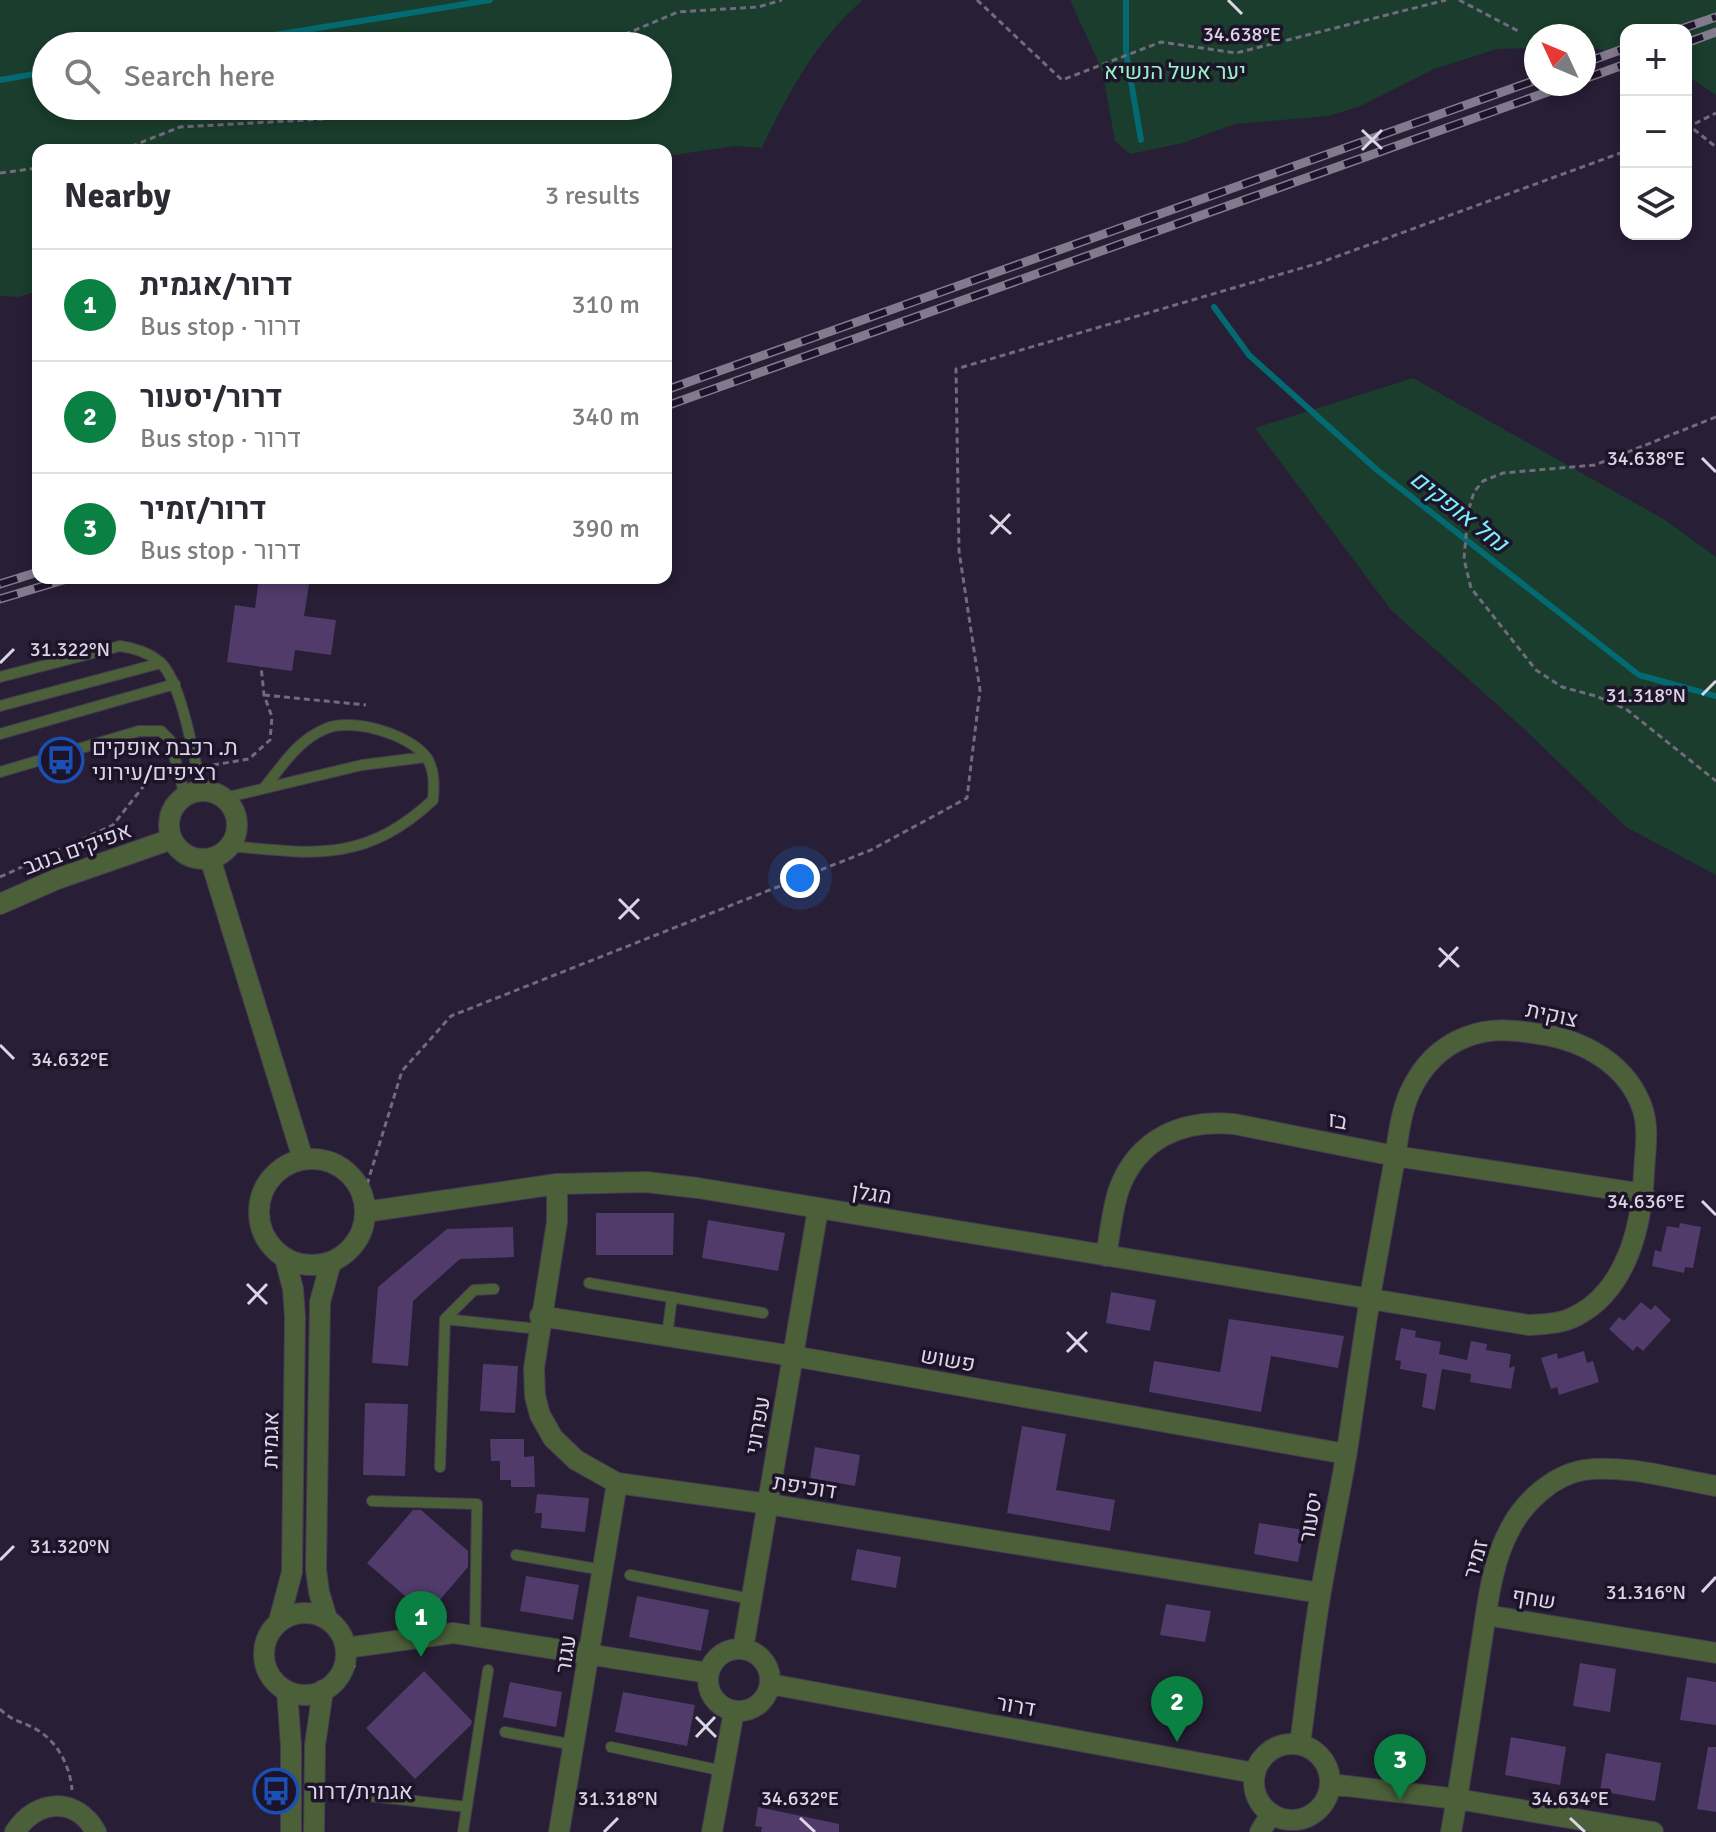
<!DOCTYPE html>
<html lang="en">
<head>
<meta charset="utf-8">
<style>
  body { margin:0; font-family:Signika,Heebo,sans-serif; background:#f7f7f7; color:#2b2b33 }
  .controls { position:absolute; right:24px; top:24px; display:grid; overflow:hidden; border-radius:16px; box-shadow:0 4px 12px #0003 }
  .controls button { width:72px; height:72px; display:grid; place-items:center; padding:0; border:0; border-bottom:2px solid #e1e1e2; background:#fff; color:#2b2b33; font:40px sans-serif }
  .compass { position:absolute; left:1524px; top:24px; width:72px; height:72px; border-radius:50%; background:#fff; box-shadow:0 4px 12px #0003; rotate:314deg }
  .you { position:absolute; left:800px; top:878px; width:28px; height:28px; margin:-20px; border:6px solid #fff; border-radius:50%; background:#1a73e8; box-shadow:0 0 0 12px #1a73e833 }
  .badge { display:grid; place-items:center; width:52px; height:52px; border-radius:50%; background:#0b8043; color:#fff; font-size:26px; font-weight:700 }
  .pin { position:absolute; translate:-50% -66px; filter:drop-shadow(0 2px 4px #0008) }
  .pin::after { content:''; position:absolute; top:42px; width:28px; height:24px; background:inherit; clip-path:polygon(0 0,100% 0,50% 100%) }
  .list { margin:0; padding:0; list-style:none }
  h2 { display:flex; justify-content:space-between; align-items:center; height:104px; margin:0; padding:0 32px; font-size:34px }
  h2 small { font-size:26px; font-weight:400; color:#7c7c81 }
  .list li { display:grid; grid-template-columns:52px 1fr auto; gap:24px; align-items:center; box-sizing:border-box; height:112px; padding:0 32px; border-top:2px solid #e1e1e2 }
  .list b { display:block; font-size:30px; white-space:nowrap }
  .list p { margin:0; font-size:26px; white-space:nowrap; color:#7c7c81 }
  .list em { font-size:26px; font-style:normal; color:#7c7c81 }
  .icon { flex:none; width:44px; height:44px; fill:none; stroke:currentColor; stroke-width:2; stroke-linecap:round; stroke-linejoin:round }
  .map { position:relative; flex:none; width:1716px; height:1832px; overflow:hidden }
  .search { position:absolute; background:#fff; box-shadow:0 4px 12px #0003; left:32px; top:32px; width:640px; height:88px; display:flex; align-items:center; gap:20px; box-sizing:border-box; padding:0 28px; border-radius:44px; color:#7c7c81; font-size:30px }
  .panel { position:absolute; background:#fff; box-shadow:0 4px 12px #0003; left:32px; top:144px; width:640px; height:440px; border-radius:16px }
  .map>svg:first-child { display:block }
</style>
</head>
<body>
<div class="map">
<svg width="1716" height="1832" viewBox="0 0 1716 1832">
  <rect width="100%" height="100%" fill="#281e35"/>
  <path fill="#1a3d2d" fill-rule="evenodd" d="M0,0H863C817,39 787,95 762,148L736,146L666,156V150H38V291L18,297L0,296ZM658,46V106H46V46Z
    M1070,0H1716V95L1686,75V30H1626V54L1584,47V36H1536V48L1497,49L1434,69L1361,106L1328,116L1235,124L1183,143L1130,154L1115,141L1104,80L1098,61Z
    M1413,378L1665,520L1716,557V875L1626,827L1521,726L1391,610L1255,428Z"/>
  <g fill="none" stroke-linecap="round" stroke-linejoin="round">
    <path stroke="#026a70" stroke-width="6" d="M1126,0V52L1141,140
      M207,46L490,0
      M0,80L46,72
      M1214,307L1249,355L1377,470L1639,675L1716,696"/>
  </g>
  <path fill="#503b6a" d="M259,578H310L304,616L336,620L331,655L295,650L292,671L227,662L235,605L255,608Z
    M596,1213H674L673,1255H596Z
    M708,1220L785,1233L778,1271L702,1258Z
    M1680,1223L1701,1227L1693,1268L1685,1267L1684,1273L1652,1266L1655,1250L1661,1252L1667,1226L1679,1228Z
    M513,1227L514,1257L460,1259L413,1301L408,1366L372,1363L378,1287L447,1229Z
    M1111,1292L1156,1300L1150,1331L1106,1323Z
    M1641,1302L1651,1310L1655,1305L1671,1320L1643,1351L1637,1346L1633,1351L1609,1329L1619,1317L1624,1321Z
    M1229,1319L1344,1336L1338,1368L1271,1356L1261,1412L1149,1392L1154,1361L1220,1372Z
    M1401,1328L1416,1331L1415,1337L1441,1342L1439,1354L1467,1360L1471,1341L1487,1344L1486,1350L1511,1354L1509,1368L1515,1366L1511,1389L1470,1382L1471,1374L1442,1369L1435,1410L1422,1407L1427,1374L1400,1369L1401,1361L1395,1360Z
    M1584,1351L1587,1363L1593,1361L1599,1382L1559,1395L1557,1387L1551,1389L1541,1358L1557,1353L1558,1359Z
    M483,1364L518,1366L515,1413L480,1411Z
    M365,1403L408,1404L405,1476L363,1475Z
    M1022,1426L1066,1434L1056,1490L1115,1500L1110,1531L1007,1513Z
    M490,1439H524V1457L534,1456L535,1487H511V1480H500V1461H491Z
    M815,1447L860,1455L855,1486L810,1478Z
    M537,1494L589,1498L585,1532L541,1528L542,1513H535Z
    M413,1510H421L468,1551V1567L427,1615L367,1563Z
    M1259,1523L1304,1530L1298,1562L1254,1554Z
    M857,1549L901,1557L896,1588L851,1580Z
    M526,1576L579,1585L573,1620L520,1611Z
    M637,1596L709,1610L701,1651L629,1637Z
    M1166,1604L1211,1611L1205,1642L1160,1635Z
    M1580,1663L1616,1669L1610,1712L1573,1706Z
    M424,1671L472,1721L471,1725L415,1779L366,1728Z
    M1687,1677L1716,1682V1725L1680,1720Z
    M510,1682L562,1692L556,1727L503,1717Z
    M623,1692L695,1705L687,1746L615,1732Z
    M1511,1737L1566,1747L1560,1785L1505,1775Z
    M1708,1747H1716V1812L1697,1809Z
    M1606,1753L1661,1763L1655,1801L1600,1791Z
    M758,1807L839,1824V1832H761L762,1827L755,1826Z"/>
  <g fill="none" stroke-linecap="round" stroke-linejoin="round">
    <g stroke="#453b51" stroke-width="12">
      <path id="service" d="M0,677L120,646C135,648 148,652 160,662C182,682 194,759 202,791
        M0,706L161,663
        M0,734L175,684
        M0,772L139,731H161L170,740L185,796
        M224,798L362,765L426,757
        M230,846C314,854 365,863 433,800C434,786 435,771 427,758C410,734 351,717 325,729C297,741 283,765 264,788
        M589,1283L763,1313
        M445,1319L539,1329
        M667,1336L672,1297
        M440,1467L445,1319L474,1290L494,1289
        M372,1501L477,1504L475,1635
        M516,1555L603,1570
        M630,1575L751,1599
        M505,1732L574,1745
        M611,1747L723,1771
        M361,1795L467,1807
        M463,1832L488,1670"/>
    </g>
    <g stroke="#453b51" stroke-width="22">
      <path id="minor" d="M557,1184V1222L534,1368L535,1396L540,1415L553,1438L576,1460L617,1483L768,1504L1320,1593
        M365,1212L557,1184L646,1182L698,1188C974,1235 1251,1279 1528,1325C1545,1324 1561,1324 1576,1316C1628,1289 1642,1224 1644,1172C1645,1152 1649,1130 1643,1110C1628,1064 1583,1040 1539,1034C1513,1030 1491,1027 1466,1037C1440,1047 1422,1066 1410,1092C1400,1114 1398,1140 1394,1164C1387,1200 1381,1237 1374,1274C1364,1332 1356,1392 1347,1451C1339,1498 1329,1544 1321,1591C1312,1642 1307,1693 1300,1744
        M1106,1256C1110,1234 1112,1210 1119,1189C1138,1138 1183,1119 1234,1124L1395,1156L1644,1194
        M540,1316L793,1356L1346,1454
        M1486,1615L1716,1653
        M743,1649L818,1209
        M15,1832C36,1799 76,1796 96,1832
        M559,1832L617,1483
        M712,1832L734,1711
        M1260,1832L1271,1814
        M1451,1832C1462,1772 1471,1712 1480,1652C1487,1611 1490,1566 1510,1529C1524,1502 1553,1475 1584,1470C1626,1464 1674,1479 1716,1486"/>
    </g>
    <g stroke="#453b51" stroke-width="22">
      <path id="tertiary" d="M169 825a34 34 0 1 1 68 0a34 34 0 1 1-68 0Z
        M210,858L303,1159
        M0,904L57,879L172,839
        M259 1212a53 53 0 1 1 106 0a53 53 0 1 1-106 0Z
        M264 1654a41 41 0 1 1 82 0a41 41 0 1 1-82 0Z
        M327,1619L319,1592L316,1569L320,1302L331,1262
        M279,1621L292,1572L295,1317L293,1289L285,1258
        M346,1648L453,1633L708,1673
        M708 1680a31 31 0 1 1 62 0a31 31 0 1 1-62 0Z
        M770,1684L1254,1773
        M287,1691L291,1745V1832
        M1254 1782a38 38 0 1 1 76 0a38 38 0 1 1-76 0Z
        M1330,1784L1457,1799L1653,1832
        M314,1832L315,1745L323,1690"/>
    </g>
    <path stroke="#726a7e" stroke-width="3" stroke-dasharray="6 4" stroke-linecap="butt" d="M977,0L1062,80L1161,42L1236,53L1446,0
      M1459,0L1520,32
      M597,46L678,12L758,7L782,0
      M1620,87L1626,90
      M1686,123L1716,147
      M1686,128L1716,113
      M122,150L180,127L324,119L407,107L490,108L493,106
      M0,173L38,168
      M1716,417L1595,465L1503,473L1483,481L1474,492L1468,512L1464,559L1471,588L1536,670L1562,687L1596,696L1626,709L1716,781
      M264,695L366,705
      M213,765L249,759L270,740L272,717L264,695L261,666
      M0,877L113,825L150,778L166,776
      M364,1194L402,1071L451,1016L871,850L967,798L980,690L959,551L956,369L1319,263L1626,151
      M340,1685L355,1665
      M0,1709C12,1722 25,1722 39,1731C59,1744 70,1767 72,1790"/>
    <use href="#service" stroke="#4b5f39" stroke-width="10"/>
    <use href="#minor" stroke="#4b5f39" stroke-width="20"/>
    <use href="#tertiary" stroke="#4b5f39" stroke-width="20"/>
    <g stroke="#827a8d" stroke-width="9">
      <path id="rail" d="M1678,30L1716,17
        M1686,43L1716,32
        M1584,63L1626,48
        M1584,79L1626,64
        M666,390L1536,80
        M666,406L1570,84
        M0,584L38,572
        M0,599L70,578"/>
    </g>
    <use href="#rail" stroke="#1e142a" stroke-width="6" stroke-dasharray="18" stroke-linecap="butt"/>
  </g>
  <path fill="none" stroke="#dbd5e5" stroke-width="3" d="M1228,0L1242,14M1362,130L1382,149M1362,150L1382,130M1702,458L1716,472M990,515L1011,534M991,534L1010,514M0,663L14,649M1702,695L1716,681M619,899L639,919M619,919L639,899M1439,948L1459,967M1439,967L1458,947M0,1045L14,1059M1702,1201L1716,1215M247,1284L267,1304M248,1304L267,1284M1067,1332L1087,1352M1067,1352L1087,1332M0,1560L14,1546M1702,1592L1716,1577M696,1717L716,1737M696,1737L715,1717M800,1818L815,1832M1570,1818L1585,1832M604,1832L618,1818"/>
  <defs>
    <g id="bus-ring" transform="scale(2.3)"><circle r="9.5" fill="#1e142a" stroke="#1a4fb4" stroke-width="1.5"/><path d="M-5-6H5V4H4V6H2V4H-2V6H-4V4H-5ZM-3.5-4V0h7V-4ZM-3.5 1.2v1.5H-2V1.2ZM2 1.2v1.5H3.5V1.2Z" fill="#1a4fb4"/></g>
  </defs>
  <g fill-rule="evenodd">
    <use href="#bus-ring" x="61" y="760"/>
    <use href="#bus-ring" x="276" y="1791"/>
  </g>
  <g text-anchor="middle" stroke-width="7" stroke-linejoin="round" paint-order="stroke">
    <g font-size="22" fill="#94f2c4" stroke="#1e142a">
      <text x="1175" y="79">יער אשל הנשיא</text>
    </g>
    <g font-size="22" fill="#dbd5e5" stroke="#1e142a" text-anchor="start">
      <text x="92" y="755">ת. רכבת אופקים<tspan x="92" dy="25">רציפים/עירוני</tspan></text>
      <text x="307" y="1799">אגמית/דרור</text>
    </g>
    <g font-size="22" fill="#dbd5e5" stroke="#1e142a">
      <text transform="translate(77 848) rotate(-20)" y="8">אפיקים בנגב</text>
      <text transform="translate(1552 1014) rotate(12)" y="8">צוקית</text>
      <text transform="translate(1338 1120) rotate(11)" y="8">בז</text>
      <text transform="translate(872 1193) rotate(9)" y="8">מגלן</text>
      <text transform="translate(948 1359) rotate(10)" y="8">פשוש</text>
      <text transform="translate(757 1425) rotate(-80)" y="8">עפרוני</text>
      <text transform="translate(270 1440) rotate(-89)" y="8">אגמית</text>
      <text transform="translate(805 1486) rotate(9)" y="8">דוכיפת</text>
      <text transform="translate(1310 1517) rotate(-80)" y="8">יסעור</text>
      <text transform="translate(1475 1559) rotate(-74)" y="8">זמיר</text>
      <text transform="translate(1534 1598) rotate(9)" y="8">שחף</text>
      <text transform="translate(565 1654) rotate(-81)" y="8">עגור</text>
      <text transform="translate(1016 1705) rotate(10)" y="8">דרור</text>
    </g>
    <g font-size="24" font-style="italic" fill="#78f3fc" stroke="#1e142a">
      <text transform="translate(1459 511) rotate(38)" y="8">נחל אופקים</text>
    </g>
  </g>
  <g font-size="20" text-anchor="middle" fill="#dbd5e5" stroke="#1e142a" stroke-width="7" stroke-linejoin="round" paint-order="stroke">
    <text x="1242" y="41">34.638°E</text>
    <text x="1646" y="465">34.638°E</text>
    <text x="70" y="656">31.322°N</text>
    <text x="1646" y="702">31.318°N</text>
    <text x="70" y="1066">34.632°E</text>
    <text x="1646" y="1208">34.636°E</text>
    <text x="70" y="1553">31.320°N</text>
    <text x="1646" y="1599">31.316°N</text>
    <text x="618" y="1805">31.318°N</text>
    <text x="800" y="1805">34.632°E</text>
    <text x="1570" y="1805">34.634°E</text>
  </g>
</svg>
<div class="controls">
<button>+</button>
<button>−</button>
<button><svg class="icon" aria-label="layers" viewBox="0 0 24 24"><path d="M12 4l9 5-9 5-9-5zM3 14l9 5 9-5"/></svg></button>
</div>
<svg class="compass" viewBox="-18 -18 36 36"><path d="M0-13l5 13h-10z" fill="#e53935"/><path d="M0 13l5-13h-10z" fill="#7c7c81"/></svg>
<div class="you"></div>
<div class="pin badge" style="left:421px;top:1657px">1</div>
<div class="pin badge" style="left:1177px;top:1742px">2</div>
<div class="pin badge" style="left:1400px;top:1800px">3</div>
<div class="search"><svg class="icon" aria-label="search" viewBox="0 0 24 24"><circle cx="10" cy="10" r="6"/><path d="M15 15l6 6"/></svg>Search here</div>
<section class="panel">
<h2>Nearby<small>3 results</small></h2>
<ul class="list">
<li><span class="badge">1</span><div><b>דרור/אגמית</b><p>Bus stop · דרור</p></div><em>310 m</em></li>
<li><span class="badge">2</span><div><b>דרור/יסעור</b><p>Bus stop · דרור</p></div><em>340 m</em></li>
<li><span class="badge">3</span><div><b>דרור/זמיר</b><p>Bus stop · דרור</p></div><em>390 m</em></li>
</ul>
</section>
</div>
</body>
</html>
